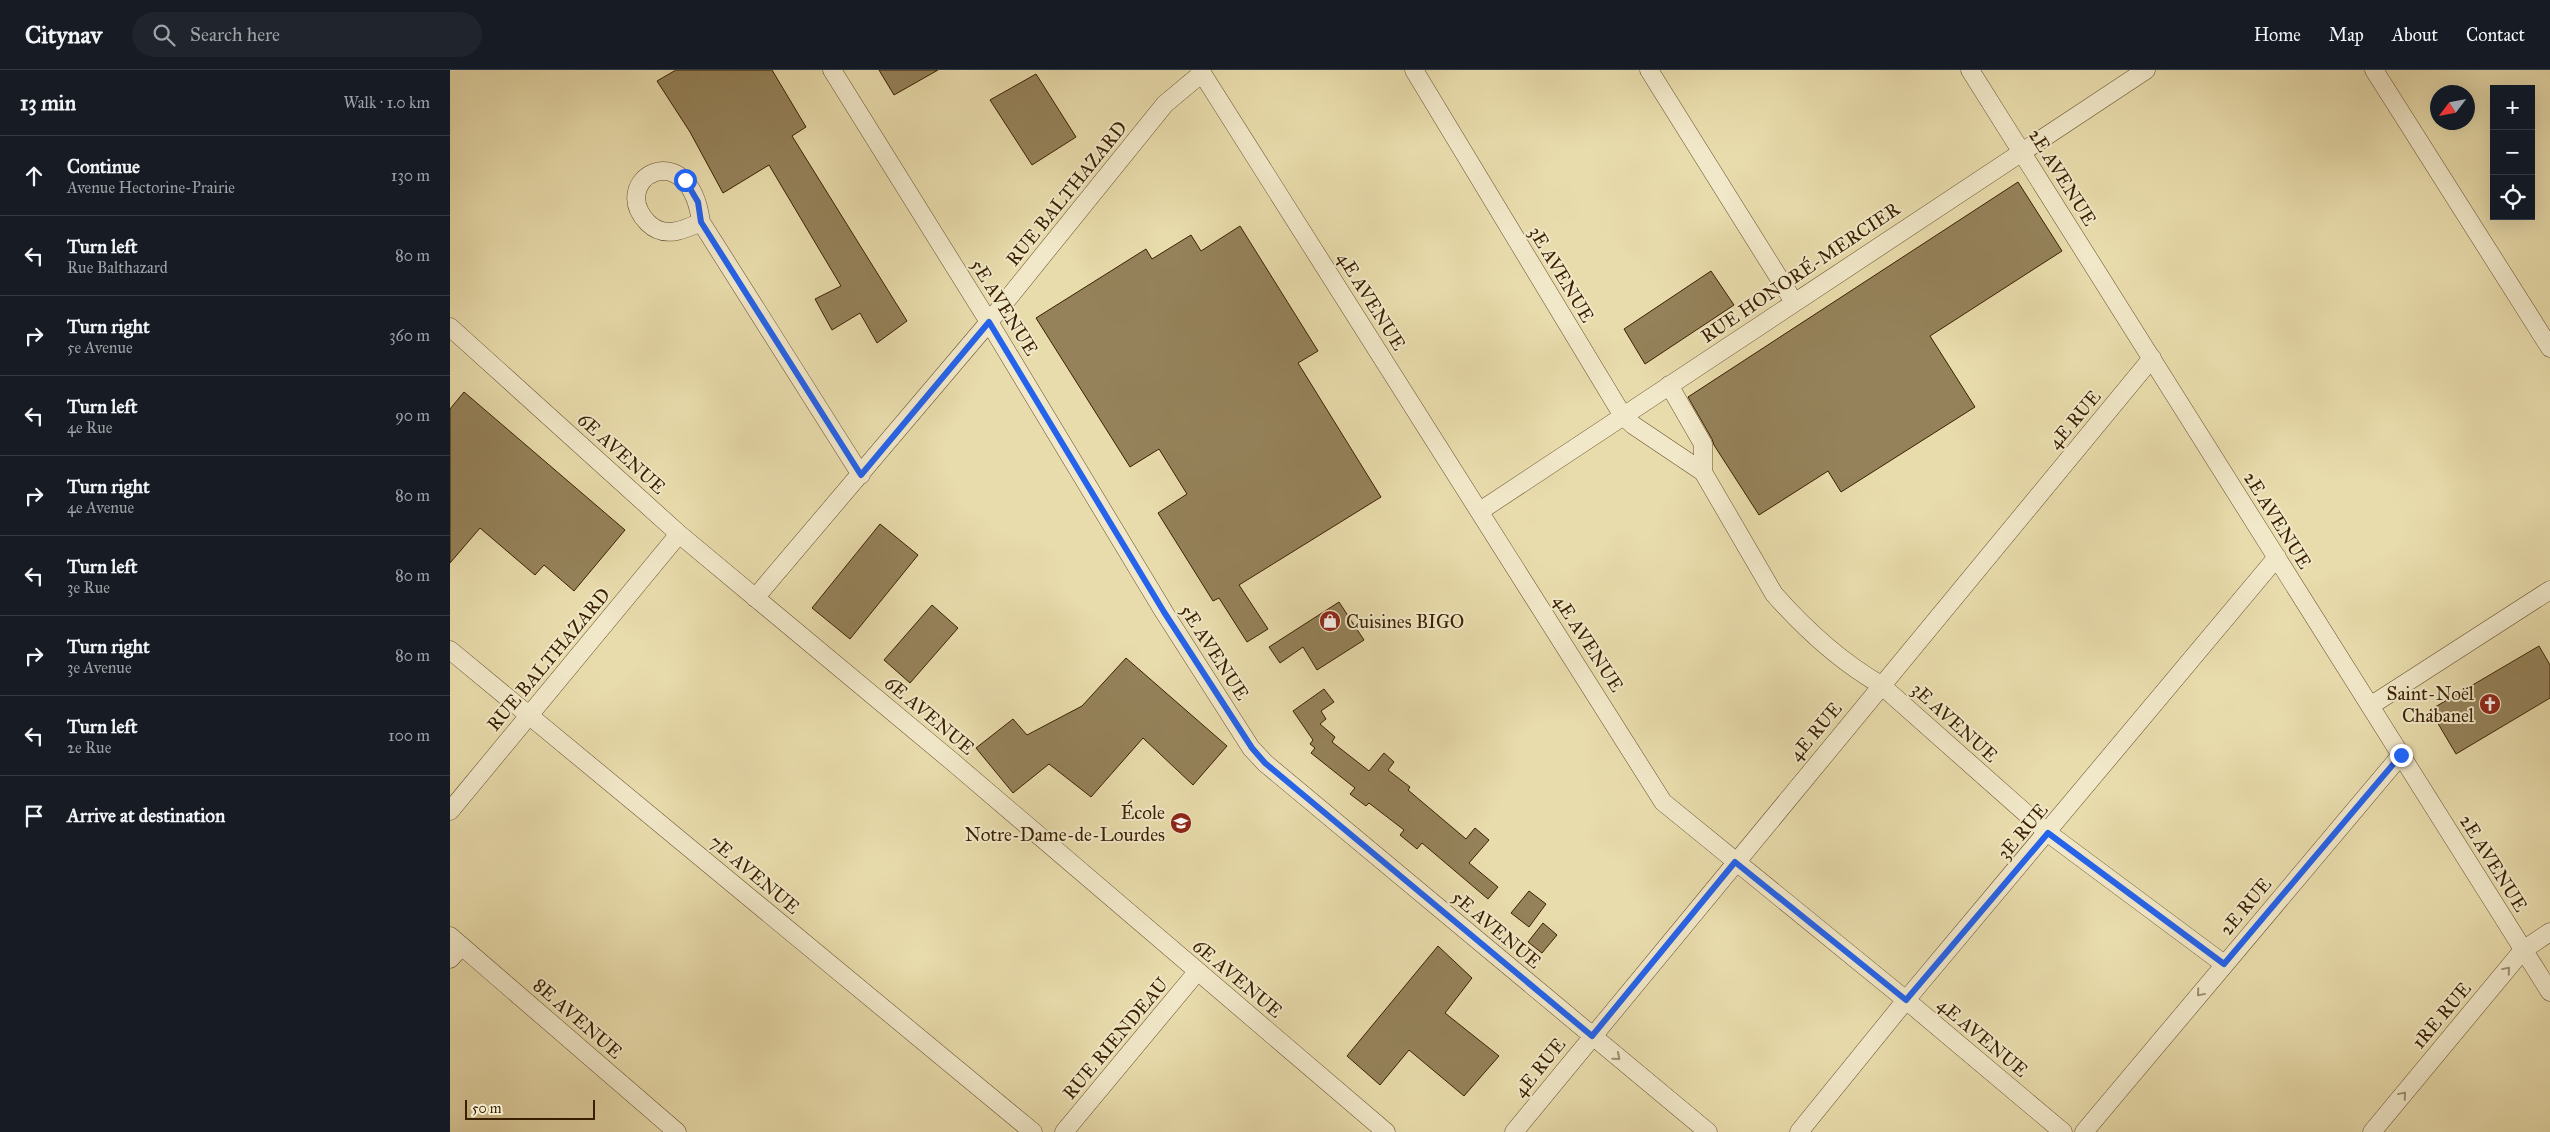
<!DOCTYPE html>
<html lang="en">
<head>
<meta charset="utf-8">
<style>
  body { margin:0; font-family:"IM FELL Great Primer",serif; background:#20242c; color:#f1f3f6 }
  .controls { position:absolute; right:15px; top:15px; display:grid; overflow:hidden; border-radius:0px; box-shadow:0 5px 20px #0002 }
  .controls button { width:45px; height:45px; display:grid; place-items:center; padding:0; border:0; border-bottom:1px solid #363941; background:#171b24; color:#f1f3f6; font:25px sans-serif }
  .compass { position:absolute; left:1980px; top:15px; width:45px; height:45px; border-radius:50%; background:#171b24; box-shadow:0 5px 20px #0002; rotate:238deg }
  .scale { position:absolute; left:15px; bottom:12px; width:130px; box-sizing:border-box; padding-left:5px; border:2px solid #3a2001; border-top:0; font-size:14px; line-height:18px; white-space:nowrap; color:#3a2001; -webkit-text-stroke:4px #f1e8c9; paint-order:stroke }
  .stop { position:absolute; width:15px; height:15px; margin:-11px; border:4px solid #2563eb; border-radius:50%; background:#fff }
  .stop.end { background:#2563eb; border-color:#fff; box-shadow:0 1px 5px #0008 }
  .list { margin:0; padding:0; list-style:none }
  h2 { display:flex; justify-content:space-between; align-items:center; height:65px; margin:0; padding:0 20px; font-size:21px }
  h2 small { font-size:16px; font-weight:400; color:#9ea1a6 }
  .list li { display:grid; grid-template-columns:32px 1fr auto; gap:15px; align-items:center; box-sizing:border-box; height:80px; padding:0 20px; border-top:1px solid #363941 }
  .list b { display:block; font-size:19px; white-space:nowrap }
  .list p { margin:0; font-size:16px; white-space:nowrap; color:#9ea1a6 }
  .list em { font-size:16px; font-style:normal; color:#9ea1a6 }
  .icon { flex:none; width:28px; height:28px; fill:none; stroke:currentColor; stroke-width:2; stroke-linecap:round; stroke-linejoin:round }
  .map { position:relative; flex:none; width:2100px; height:1062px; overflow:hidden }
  header { display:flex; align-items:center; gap:30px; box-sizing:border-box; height:70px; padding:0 25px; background:#171b24; border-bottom:1px solid #363941 }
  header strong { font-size:24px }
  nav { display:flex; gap:28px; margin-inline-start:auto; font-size:18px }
  .search { width:350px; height:45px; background:#20242c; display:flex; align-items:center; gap:12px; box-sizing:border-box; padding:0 18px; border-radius:28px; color:#9ea1a6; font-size:19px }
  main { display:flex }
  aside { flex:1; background:#171b24 }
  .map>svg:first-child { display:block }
</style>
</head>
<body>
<header>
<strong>Citynav</strong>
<div class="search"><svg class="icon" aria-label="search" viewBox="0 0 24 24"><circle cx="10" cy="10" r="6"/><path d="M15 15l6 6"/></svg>Search here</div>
<nav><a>Home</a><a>Map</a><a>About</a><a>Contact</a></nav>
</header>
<main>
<aside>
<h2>13 min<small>Walk · 1.0 km</small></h2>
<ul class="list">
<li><svg class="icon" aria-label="ahead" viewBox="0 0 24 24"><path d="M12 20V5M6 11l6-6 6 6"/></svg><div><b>Continue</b><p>Avenue Hectorine-Prairie</p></div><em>130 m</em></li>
<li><svg class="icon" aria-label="left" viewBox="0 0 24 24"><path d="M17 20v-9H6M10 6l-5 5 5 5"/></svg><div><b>Turn left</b><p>Rue Balthazard</p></div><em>80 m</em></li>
<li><svg class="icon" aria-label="right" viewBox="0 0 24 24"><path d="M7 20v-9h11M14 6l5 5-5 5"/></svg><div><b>Turn right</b><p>5e Avenue</p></div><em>360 m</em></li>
<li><svg class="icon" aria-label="left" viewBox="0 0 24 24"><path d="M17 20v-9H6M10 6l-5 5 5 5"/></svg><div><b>Turn left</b><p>4e Rue</p></div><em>90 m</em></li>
<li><svg class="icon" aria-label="right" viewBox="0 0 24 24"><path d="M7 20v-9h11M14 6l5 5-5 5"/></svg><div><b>Turn right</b><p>4e Avenue</p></div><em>80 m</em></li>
<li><svg class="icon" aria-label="left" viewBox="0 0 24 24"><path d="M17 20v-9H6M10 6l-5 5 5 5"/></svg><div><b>Turn left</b><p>3e Rue</p></div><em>80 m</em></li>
<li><svg class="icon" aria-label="right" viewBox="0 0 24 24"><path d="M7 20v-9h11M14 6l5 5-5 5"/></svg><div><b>Turn right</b><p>3e Avenue</p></div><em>80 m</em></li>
<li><svg class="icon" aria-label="left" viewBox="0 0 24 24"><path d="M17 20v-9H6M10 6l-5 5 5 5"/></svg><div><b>Turn left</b><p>2e Rue</p></div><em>100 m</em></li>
<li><svg class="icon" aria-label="arrive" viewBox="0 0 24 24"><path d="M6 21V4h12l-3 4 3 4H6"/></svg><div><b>Arrive at destination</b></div></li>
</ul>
</aside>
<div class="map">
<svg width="2100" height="1062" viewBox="0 0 2100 1062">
  <rect width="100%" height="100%" fill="#e9dcac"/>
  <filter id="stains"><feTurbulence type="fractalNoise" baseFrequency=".004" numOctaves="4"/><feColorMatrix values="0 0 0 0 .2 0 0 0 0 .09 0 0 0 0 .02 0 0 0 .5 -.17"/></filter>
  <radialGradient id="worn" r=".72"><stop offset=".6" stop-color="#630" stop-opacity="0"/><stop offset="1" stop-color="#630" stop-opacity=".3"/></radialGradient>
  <path fill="#95825a" stroke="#3a2001" d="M226,0H322L356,57L342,66L457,251L427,273L410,243L382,260L365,229L391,216L319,95L273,123L240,62L207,11Z
    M429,0H488L444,25Z
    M586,4L626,67L582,95L540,30Z
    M1568,112L1612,181L1480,266L1525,337L1391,422L1378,401L1309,445L1264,375L1262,369L1238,327Z
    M790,156L868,281L848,293L931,427L789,515L818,559L797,572L769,528L763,531L708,443L737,424L709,379L680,397L586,248L696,179L702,189L741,165L751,181Z
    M1261,201L1284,235L1195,294L1174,259Z
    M14,322L175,460L124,521L94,495L85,505L30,458L0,493V339Z
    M430,454L468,485L400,569L362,538Z
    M889,532L914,570L867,600L853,577L830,593L819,577Z
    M482,535L508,558L460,613L434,590Z
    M2089,576L2100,595V628L2006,684L1980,640Z
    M676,588L777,676L743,715L693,668L641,727L599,694L563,723L526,678L563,649L577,665L632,636Z
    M874,619L884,632L871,641L876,649L870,654L885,667L882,672L919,701L934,683L944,692L938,700L960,717L958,720L1016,769L1025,758L1039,770L1019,793L1048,817L1038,829L972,773L967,779L950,765L954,760L919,733L916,736L900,724L905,718L861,683L865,678L860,674L863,670L843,641Z
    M1079,821L1096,834L1079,857L1061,843Z
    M1093,853L1107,865L1092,883L1078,872Z
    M988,876L1022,908L995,943L1049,986L1014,1026L959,980L930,1015L897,986Z"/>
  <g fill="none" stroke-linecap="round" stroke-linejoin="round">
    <g stroke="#664f2c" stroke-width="19">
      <path id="minor" d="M382,0L539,252L714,542L801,678L815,693L1258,1062
        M750,0L1213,732L1456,930L1613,1062
        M964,0L1173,346L1183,355L1253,402L1324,524C1354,558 1391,592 1431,615L1598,763L1774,894
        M1199,0L1344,232
        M1520,0L2100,922
        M1924,0L2100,278
        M251,152C234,160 214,169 198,153C156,110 239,62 251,152L411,405
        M0,257L229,464L504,693L936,1062
        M1219,315L1253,374V402
        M1030,441L1696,0
        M305,528L539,252L715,34L752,3
        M0,580L583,1062
        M1920,636L2100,520
        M0,741L229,464
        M0,866L227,1062
        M0,889L12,876
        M614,1062L747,902
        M1064,1062L1702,288
        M1349,1062L1456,930L1827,487
        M1634,1062L1951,685
        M1922,1062L2073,880L2100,862"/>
    </g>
    <use href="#minor" stroke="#f1e8c9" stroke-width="18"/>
  </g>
  <defs><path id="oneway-chevron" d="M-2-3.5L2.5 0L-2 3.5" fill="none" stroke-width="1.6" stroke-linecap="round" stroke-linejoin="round" transform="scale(1.25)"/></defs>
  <g stroke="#9f8e6f">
    <use href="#oneway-chevron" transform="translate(2057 900) rotate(-50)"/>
    <use href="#oneway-chevron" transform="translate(1750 923) rotate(130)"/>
    <use href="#oneway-chevron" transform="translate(1167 987) rotate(40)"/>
    <use href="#oneway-chevron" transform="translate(1953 1025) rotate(-50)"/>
  </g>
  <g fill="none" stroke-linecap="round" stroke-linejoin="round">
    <path stroke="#2563eb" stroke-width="6" d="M235,110L248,132L251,152L411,405L539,252L714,542L802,678L815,693L1142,966L1285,792L1456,930L1598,763L1774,894L1951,685"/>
  </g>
  <defs>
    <g id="shop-disc" transform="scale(1.125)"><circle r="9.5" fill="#8f2418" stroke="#f1e8c9"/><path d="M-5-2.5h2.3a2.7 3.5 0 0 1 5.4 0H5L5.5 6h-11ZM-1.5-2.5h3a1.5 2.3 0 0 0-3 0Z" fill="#fff"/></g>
    <g id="church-disc" transform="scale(1.125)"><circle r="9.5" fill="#8f2418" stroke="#f1e8c9"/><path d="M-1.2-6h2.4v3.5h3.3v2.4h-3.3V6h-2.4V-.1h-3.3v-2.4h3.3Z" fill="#fff"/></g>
    <g id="school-disc" transform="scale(1.125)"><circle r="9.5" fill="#8f2418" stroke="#f1e8c9"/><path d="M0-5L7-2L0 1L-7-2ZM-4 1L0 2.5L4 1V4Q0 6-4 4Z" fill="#fff"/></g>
  </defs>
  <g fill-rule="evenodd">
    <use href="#shop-disc" x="880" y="551"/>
    <use href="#church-disc" x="2040" y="634"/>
    <use href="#school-disc" x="731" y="753"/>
  </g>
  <g text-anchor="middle" stroke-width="4" stroke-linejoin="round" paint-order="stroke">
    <g font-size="19" fill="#3a2001" stroke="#f1e8c9">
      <text transform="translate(1613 107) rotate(58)" y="7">2E AVENUE</text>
      <text transform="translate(616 123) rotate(-51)" y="7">RUE BALTHAZARD</text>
      <text transform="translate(1350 202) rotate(-34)" y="7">RUE HONORÉ-MERCIER</text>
      <text transform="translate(1112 204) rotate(59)" y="7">3E AVENUE</text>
      <text transform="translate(922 231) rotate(58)" y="7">4E AVENUE</text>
      <text transform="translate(555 237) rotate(58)" y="7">5E AVENUE</text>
      <text transform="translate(1624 349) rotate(-50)" y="7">4E RUE</text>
      <text transform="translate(172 383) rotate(42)" y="7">6E AVENUE</text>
      <text transform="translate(1828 450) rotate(58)" y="7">2E AVENUE</text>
      <text transform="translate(1139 573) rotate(57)" y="7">4E AVENUE</text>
      <text transform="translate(765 582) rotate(57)" y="7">5E AVENUE</text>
      <text transform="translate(98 589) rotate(-50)" y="7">RUE BALTHAZARD</text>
      <text transform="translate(480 645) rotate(40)" y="7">6E AVENUE</text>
      <text transform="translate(1505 652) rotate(42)" y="7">3E AVENUE</text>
      <text transform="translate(1365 661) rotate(-50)" y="7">4E RUE</text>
      <text transform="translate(1572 761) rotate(-50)" y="7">3E RUE</text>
      <text transform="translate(2044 793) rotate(58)" y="7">2E AVENUE</text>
      <text transform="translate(305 804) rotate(40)" y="7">7E AVENUE</text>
      <text transform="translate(1795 836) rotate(-50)" y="7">2E RUE</text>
      <text transform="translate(1047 859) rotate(40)" y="7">5E AVENUE</text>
      <text transform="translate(788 908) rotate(40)" y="7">6E AVENUE</text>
      <text transform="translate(1991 945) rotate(-50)" y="7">1RE RUE</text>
      <text transform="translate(128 948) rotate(41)" y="7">8E AVENUE</text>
      <text transform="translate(1533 967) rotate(40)" y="7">4E AVENUE</text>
      <text transform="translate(665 968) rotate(-50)" y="7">RUE RIENDEAU</text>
      <text transform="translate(1089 997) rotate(-51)" y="7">4E RUE</text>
    </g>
    <g font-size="19" fill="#3a2001" stroke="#f1e8c9" text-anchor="end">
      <text x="896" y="558" text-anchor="start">Cuisines BIGO</text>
      <text x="2024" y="630">Saint-Noël<tspan x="2024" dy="22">Chabanel</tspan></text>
      <text x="715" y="749">École<tspan x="715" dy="22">Notre-Dame-de-Lourdes</tspan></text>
    </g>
  </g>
  <rect width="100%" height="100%" filter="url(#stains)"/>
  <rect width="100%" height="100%" fill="url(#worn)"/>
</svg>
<div class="controls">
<button>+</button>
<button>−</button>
<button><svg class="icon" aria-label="locate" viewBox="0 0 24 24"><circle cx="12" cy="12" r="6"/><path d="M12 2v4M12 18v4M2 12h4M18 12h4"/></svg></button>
</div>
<svg class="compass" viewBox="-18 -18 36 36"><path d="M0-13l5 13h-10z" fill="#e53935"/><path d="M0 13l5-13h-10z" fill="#9ea1a6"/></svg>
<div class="scale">50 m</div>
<div class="stop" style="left:235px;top:110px"></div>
<div class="stop end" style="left:1951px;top:685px"></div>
</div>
</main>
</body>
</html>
